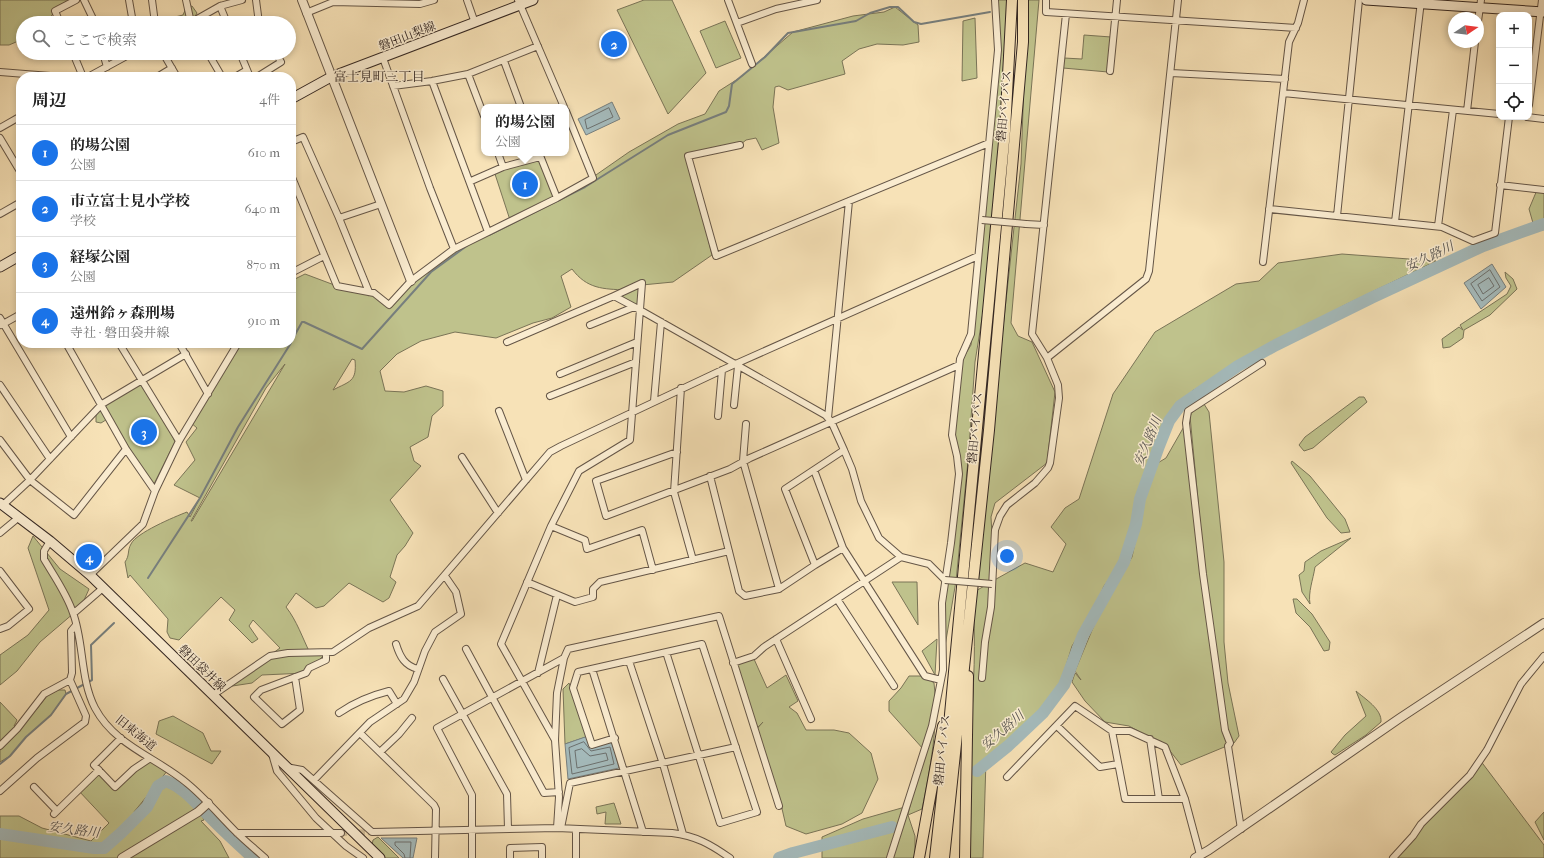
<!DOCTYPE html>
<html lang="ja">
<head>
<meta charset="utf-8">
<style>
  body { margin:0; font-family:"IM FELL French Canon","Noto Serif JP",serif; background:#f2f2f2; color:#222 }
  .controls { position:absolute; right:12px; top:12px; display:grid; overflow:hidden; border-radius:8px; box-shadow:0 2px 6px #0003 }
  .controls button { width:36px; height:36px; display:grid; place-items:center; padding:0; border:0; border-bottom:1px solid #e0e0e0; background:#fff; color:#222; font:20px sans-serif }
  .compass { position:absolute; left:1448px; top:12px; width:36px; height:36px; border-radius:50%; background:#fff; box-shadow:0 2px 6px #0003; rotate:77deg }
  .you { position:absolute; left:1007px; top:556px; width:14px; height:14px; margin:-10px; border:3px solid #fff; border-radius:50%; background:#1a73e8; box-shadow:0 0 0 6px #1a73e833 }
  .badge { display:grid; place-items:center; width:26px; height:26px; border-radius:50%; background:#1a73e8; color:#fff; font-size:13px; font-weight:700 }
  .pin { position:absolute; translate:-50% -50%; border:2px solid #fff; box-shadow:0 1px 4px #0006 }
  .popup { position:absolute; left:481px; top:104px; width:88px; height:52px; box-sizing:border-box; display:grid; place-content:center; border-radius:8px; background:#fff; filter:drop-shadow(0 1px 3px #0005); font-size:13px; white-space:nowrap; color:#767676 }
  .popup b { font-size:15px; color:#222 }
  .popup::after { content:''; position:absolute; left:50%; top:100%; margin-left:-8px; border:8px solid transparent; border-top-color:#fff }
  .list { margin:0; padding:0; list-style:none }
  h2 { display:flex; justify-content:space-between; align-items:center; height:52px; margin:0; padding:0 16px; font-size:17px }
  h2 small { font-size:13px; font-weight:400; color:#767676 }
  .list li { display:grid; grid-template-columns:26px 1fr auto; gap:12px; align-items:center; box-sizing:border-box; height:56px; padding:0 16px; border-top:1px solid #e0e0e0 }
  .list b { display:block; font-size:15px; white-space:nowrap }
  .list p { margin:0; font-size:13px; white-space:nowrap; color:#767676 }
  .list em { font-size:13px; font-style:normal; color:#767676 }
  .icon { flex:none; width:22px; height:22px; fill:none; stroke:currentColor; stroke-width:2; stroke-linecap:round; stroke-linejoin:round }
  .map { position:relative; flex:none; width:1544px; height:858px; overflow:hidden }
  .search { position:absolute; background:#fff; box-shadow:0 2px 6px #0003; left:16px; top:16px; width:280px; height:44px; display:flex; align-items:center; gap:10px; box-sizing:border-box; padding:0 14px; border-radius:22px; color:#767676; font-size:15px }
  .panel { position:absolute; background:#fff; box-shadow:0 2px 6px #0003; left:16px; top:72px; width:280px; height:276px; border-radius:16px }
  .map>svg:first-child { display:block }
</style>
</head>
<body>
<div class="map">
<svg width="1544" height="858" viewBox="0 0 1544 858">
  <rect width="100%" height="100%" fill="#f7e2b7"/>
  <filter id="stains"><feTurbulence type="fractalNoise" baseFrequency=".005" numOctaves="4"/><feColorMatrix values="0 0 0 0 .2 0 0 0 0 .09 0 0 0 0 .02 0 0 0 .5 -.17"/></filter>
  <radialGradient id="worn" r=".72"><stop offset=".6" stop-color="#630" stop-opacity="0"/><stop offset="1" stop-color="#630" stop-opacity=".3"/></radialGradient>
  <path fill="#bfc28c" stroke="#7a7457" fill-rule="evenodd" d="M0,0H76L55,11L46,23H23V39L9,45H0Z
    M644,0H672L706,73L668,114L617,10Z
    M996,0H1011L994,244L975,362L968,461L956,581L943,658L946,571L957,495L956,453L953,426L959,365L971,345L996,76Z
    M1027,0H1039L1011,323L1018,336L1032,342L1055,392L1047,463L995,503L991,517L993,553L989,583L1025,563L1053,572L1066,544L1051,527L1065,508L1079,499L1113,394L1155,332L1236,284L1259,281L1278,263L1342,254L1436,261L1343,306L1192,391L1166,427L1144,487L1128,546L1119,566L1104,586L1092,614L1072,646L1063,676L1047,707L1018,735L986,760L983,858H969C969,817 970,777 971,736C973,688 977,641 972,593L988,584L975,582L1021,164Z
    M192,6L197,13C191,25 180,23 168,23L171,18L183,15L186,8Z
    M895,7L918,25L919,42L903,45L877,44L859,49L842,61L845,74L788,90L779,86L775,87L773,107L779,143L762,150L756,138L746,140L740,145L688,156L712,255L673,282L642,285L640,310L617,295L626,290C603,289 587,289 572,269L561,276L571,307L552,318L533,323L496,338L455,332L421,341L397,354L380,371L385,391L404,392L426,386L443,391V406L432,416L428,437L410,447L414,461L421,466L390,500L413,533L405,546L397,555L390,577L396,582L389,598L383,602L349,583L324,606L316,608L296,593L286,607C297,621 302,637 310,653H326L306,673L262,675L252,683L226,687L280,648L253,620L249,626L258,639L252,643L229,620L235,610L221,597L179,640L170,638L167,632L168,619L130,575L128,578L125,562C130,555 127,551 131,544C136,533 174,517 187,512L190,517L200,498L174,485L195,460L186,442L197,428L190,422L240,343H291V284L295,279L305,274L337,286L373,294L389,304L406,286L454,249L510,220L494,171L540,157L556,199L560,200L629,152L678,124L705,114L719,91L741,77L793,32L853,16L884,12ZM352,359L355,360C357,382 350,381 333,390ZM285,364L192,521H191L266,388Z
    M975,18L977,78L962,81L963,21Z
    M725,21L741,58L716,68L700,31Z
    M1084,35L1111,37L1108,72L1063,68L1064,58L1082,59Z
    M1537,190H1544V230L1533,223L1529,209Z
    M1505,272L1513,279L1517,289L1490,315L1464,330L1463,338L1450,347L1443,348L1442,339L1459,327L1463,330L1460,325L1507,294L1511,286L1506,278Z
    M141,380L167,423L175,442L154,484L133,459L109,418L101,423L96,422V413L105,405Z
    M1359,397H1364L1367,402L1313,448L1304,451L1299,445L1305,437Z
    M1198,402L1204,404L1209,412L1224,562V642L1228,683L1239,736L1234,743L1181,765L1167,747L1129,726L1105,722L1085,701L1072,682L1075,673L1081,680L1075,671L1098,616L1132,557L1144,500L1156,464L1166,458L1186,423L1207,595L1190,416Z
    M1292,461L1310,476L1345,519L1350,532L1341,533L1327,518L1291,463Z
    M33,536L60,569L89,589L81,607L40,642L17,671L0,685V655L28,635L49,610L28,548Z
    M1351,538L1315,567C1313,580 1308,592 1310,604L1302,592L1299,575L1304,571L1305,562L1321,551Z
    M892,582H917L918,625Z
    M1293,599H1297L1312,614L1330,642L1329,650L1324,651L1310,627L1296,613Z
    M937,639L935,675L922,651Z
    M754,659L767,688L786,675L798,701L789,707L797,713L806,730H834L849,733L871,753L878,779L862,813L842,824L806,834L786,826L780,800L756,730L763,722L756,729L736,662Z
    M909,676H925L934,683C939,725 930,769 922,809L908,815L915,836V858H822V837L863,819L905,807L908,814L924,750L889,711V701L901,688Z
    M569,683L589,736L565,744L563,689Z
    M58,690H65L66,694L51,715L26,737L10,756L0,762V702L17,720L14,726L17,728L36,710L47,696Z
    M1356,691C1365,699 1382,709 1381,722L1366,735L1335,755L1333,754L1331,752L1345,735L1366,716Z
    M173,716L203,733L211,751H221L212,764L156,734L159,721Z
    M150,759L168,770L134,812L158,786L172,783L195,800L204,820L201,821L220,841L229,858H0V816H19L42,828L91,841L109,823L78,790L97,771L115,789Z
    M1480,760L1544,845V858H1391Z
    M614,803L621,824H605L606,812L597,814L596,807Z
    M1544,812V840L1535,822Z
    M378,837L399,858H380L371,850L373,840Z"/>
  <path fill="#a4babb" stroke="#777f7e" d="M612,102L620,119L586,135L578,119Z
    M1492,264L1506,287L1481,309L1464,283Z
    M588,736L591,747L610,742L613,744L619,768L568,779L565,744Z
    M381,838H417L413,858H403Z"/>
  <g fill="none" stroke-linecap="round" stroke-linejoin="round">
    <path stroke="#6c706e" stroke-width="1" d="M609,108L613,117L587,129L585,120Z
      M1490,270L1500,287L1482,301L1471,284Z
      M1489,278L1494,286L1483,294L1478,285Z
      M584,742L591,751L610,747L614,764L572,774L569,748Z
      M582,749L590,756L606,753L608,760L577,768L575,751Z
      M405,858L404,854L395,845V842H411L410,858"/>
    <path stroke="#777f7e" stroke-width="2" d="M489,235L585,187L668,135L726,112L729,106L732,84L765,57L788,33L856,21L870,13L890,7H898L914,22L921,24L990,12
      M291,342L302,322H304L362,349L431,272L468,245
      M148,578L200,498L238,427L291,343
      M0,764L10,756L26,737L51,715L66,694L92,680L91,645L114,623"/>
    <path stroke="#a4babb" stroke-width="12" d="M977,771L1008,746L1043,713L1064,685L1083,635L1124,562L1136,524L1140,499L1159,446L1169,421L1180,406L1238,366L1276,345L1371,298L1483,246L1544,224
      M0,834L94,848H104L121,833L147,807L158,786L166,781C184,788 193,800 206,813C221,829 237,843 253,858
      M779,858L793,853L892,827"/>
    <path stroke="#d0bd99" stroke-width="6" stroke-dasharray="6 3" stroke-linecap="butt" d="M341,833L372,832"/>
    <g stroke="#655647" stroke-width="8">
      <path id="minor" d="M84,0L95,23
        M129,0L133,23
        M152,0L155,23
        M186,0L191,23
        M256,0L259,23
        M467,0L475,23
        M518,0L564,107
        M728,0L752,64
        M1046,0V12L1296,28
        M220,6L227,23
        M306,13L333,2L420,4L434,0
        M1478,21L1481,0
        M60,23L55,11L76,0
        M190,23L220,6L242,0
        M737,23L776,9L817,0
        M73,53L83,77
        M103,53L107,67
        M163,53L177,77
        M208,53L222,77
        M240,53L250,77
        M383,58L430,188L454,249
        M504,61L521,107
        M1110,71L1117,0
        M0,72L63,77
        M1171,73L1285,79
        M468,74L484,116
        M88,77L132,53
        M157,77L172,68
        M235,77L247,70
        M257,77L281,62L276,53
        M432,81L488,232
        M393,86L432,81L468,74L538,46
        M1283,93L1499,114
        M1529,105L1542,0
        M1467,111L1475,42
        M1527,117L1544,119
        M0,128L21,116
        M0,138L21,173
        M291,142L303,137L339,218
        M740,145L688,156L716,256L989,143
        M498,153L503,167
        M539,153L557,198
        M291,175L337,286L374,293L389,305L411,281L454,249L557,198L593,178L566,111
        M471,181L503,167L540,157
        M1500,185L1544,190
        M1269,209L1442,227L1473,241L1495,233L1509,117
        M0,214L21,202
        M1337,216L1359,0
        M1395,222L1421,1
        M1026,224L1044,225
        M1438,226L1453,110
        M1263,262L1289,42L1298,23L1304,0
        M291,273L324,256
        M369,292L339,218L381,204
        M0,318L71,437
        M1,325L21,314
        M590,325L634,307
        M507,342L614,296L640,310L825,415L831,421L844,450L852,469L861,501L879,538L901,557L929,564L945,580
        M66,343L126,449L155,491
        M119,343L179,441
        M179,343L208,394
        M1047,358L1146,279L1149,271L1178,0
        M560,374L637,342
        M0,385L50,459
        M681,388L674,492L693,560
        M550,396L636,362
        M654,401L661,322
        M734,405L738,366
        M499,411L526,480
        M718,416L722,370
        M828,418L849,201
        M746,424L743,461L779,589L815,565
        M0,440L30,480L74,515L126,449
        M677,452L596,481L606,516L730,469L750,458L959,365
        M462,457L498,513
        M814,470L843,548L925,676L941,680
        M710,476L739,591L745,596L779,589
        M3,505L30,480L102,404L186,354
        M551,526L585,540L587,549L642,530L653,570
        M0,533L18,518
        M50,541L44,551V559C54,576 67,594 73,613C84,642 80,679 95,708C115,746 158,758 188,784C205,798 220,816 235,831C245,841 255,849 265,858
        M843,548L815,565L785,489L844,450
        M0,571L29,609L8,626L0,629
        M90,575L143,524L155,491L179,441L238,343
        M527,582L575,602L593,597V589L600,582L729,551
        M837,599L894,686
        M74,613L103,588
        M776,639L811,719
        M396,644C400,657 405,666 418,669
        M466,649L544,793L559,792
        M629,661L663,764L683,834
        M733,663L754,656L764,647L901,557
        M592,669L643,832
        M538,673L557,595
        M295,677L300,710L282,724L254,697L261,690L306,673L309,668L326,660V653
        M982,678L985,642L991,607L995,530L1000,516L1007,505L1035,483L1048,468L1050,463L1059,398L1058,385L1047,358L1032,334L1066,14
        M443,679L507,794L508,829
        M213,695L270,656L288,653L333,652L369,628L418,606L550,452L561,446L722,370L978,256
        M339,713C355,702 369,696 389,691L397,704
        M1057,726L1100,767L1118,764
        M1112,731L1125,799H1185
        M360,733L434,805L436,809L435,858
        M121,738L94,765L115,787L134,769L149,759
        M615,738L592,745L573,688L578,672L702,644L757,812L720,823L666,652
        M1150,739L1159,799
        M555,740L501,644L551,526L579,471L630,440L642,283L614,296
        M0,746L17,729L44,694L70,680L72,673L71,631L76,625
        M380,752L399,734L412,718
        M272,754L277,771L316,818L346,846L363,858
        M286,767L302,770L372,832L557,828L672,833C696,836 710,844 730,858
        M1007,777L1075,706L1112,731H1130L1165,747L1185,799L1200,855
        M314,780L370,722L404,699L414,682L425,651L435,632L461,614L456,592L445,576
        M34,787L57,811
        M0,791L37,758L85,722L86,716L70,680
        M54,814L99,770
        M557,828L559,797L555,740L557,693L564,658
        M561,828L570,783L736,747
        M1241,829L1228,746L1230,743L1225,730L1203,574L1186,423L1188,411L1262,363
        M237,833H341
        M472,858V795L437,728L564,658L568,649L719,616L779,806
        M510,858V848L542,847V858
        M576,858V829
        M890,858L932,726L943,670L942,603L951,543L959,474L957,456L952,435L960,359L971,334L998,50L995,0
        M1393,858L1413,836L1421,824L1470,775L1487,750L1521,684L1544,656"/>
    </g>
    <g stroke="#655647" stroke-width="10">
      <path id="tertiary" d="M302,0L411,281
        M122,858L198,812L208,803
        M1195,858L1209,850L1400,718L1544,623"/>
    </g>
    <g stroke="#342722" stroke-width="11">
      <path id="secondary" d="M1366,0L1544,12
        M291,99L331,77L533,0
        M0,267L21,255
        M0,503L50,541L90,575L380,858"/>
    </g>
    <g stroke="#342722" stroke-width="12">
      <path id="trunk" d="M919,858L943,726
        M935,858L944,778L1005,131L1012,0
        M944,858L989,430L1023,42V0
        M965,858L968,676"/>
    </g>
    <use href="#minor" stroke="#faecd0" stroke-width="6"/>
    <use href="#tertiary" stroke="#faecd0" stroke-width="8"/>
    <use href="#secondary" stroke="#faecd0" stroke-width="9"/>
    <use href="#trunk" stroke="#f7e2b7" stroke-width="10"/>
    <g stroke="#655647" stroke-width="8" stroke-linecap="butt">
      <path id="minor-bridge" d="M982,220L1026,224
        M945,580L992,584"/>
    </g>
    <use href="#minor-bridge" stroke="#faecd0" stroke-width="6"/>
  </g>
  <g text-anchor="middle" stroke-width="3" stroke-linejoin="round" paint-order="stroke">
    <g font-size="12" fill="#342722" stroke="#faecd0">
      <text transform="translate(407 36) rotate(-21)" y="4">磐田山梨線</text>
      <text transform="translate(1004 106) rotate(-85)" y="4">磐田バイパス</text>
      <text transform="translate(975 428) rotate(-85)" y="4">磐田バイパス</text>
      <text transform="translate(202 668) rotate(44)" y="4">磐田袋井線</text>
      <text transform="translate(136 733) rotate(39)" y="4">旧東海道</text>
      <text transform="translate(942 750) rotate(-84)" y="4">磐田バイパス</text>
    </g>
    <g font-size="13" fill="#342722" stroke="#faecd0">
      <text x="379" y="81">富士見町三丁目</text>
    </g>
    <g font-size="13" font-style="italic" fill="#565350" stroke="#faecd0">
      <text transform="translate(1429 256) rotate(-26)" y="5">安久路川</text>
      <text transform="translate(1147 441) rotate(-68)" y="5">安久路川</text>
      <text transform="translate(1002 730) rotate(-41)" y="5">安久路川</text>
      <text transform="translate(74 829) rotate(7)" y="5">安久路川</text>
    </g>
  </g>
  <rect width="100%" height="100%" filter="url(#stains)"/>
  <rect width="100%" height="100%" fill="url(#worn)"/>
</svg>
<div class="controls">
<button>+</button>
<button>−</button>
<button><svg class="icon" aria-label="locate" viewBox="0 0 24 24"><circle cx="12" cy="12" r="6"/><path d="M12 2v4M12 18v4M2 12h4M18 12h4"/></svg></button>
</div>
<svg class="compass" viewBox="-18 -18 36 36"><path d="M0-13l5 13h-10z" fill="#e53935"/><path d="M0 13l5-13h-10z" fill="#767676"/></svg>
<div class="you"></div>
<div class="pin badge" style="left:525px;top:184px">1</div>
<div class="popup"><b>的場公園</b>公園</div>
<div class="pin badge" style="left:614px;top:44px">2</div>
<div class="pin badge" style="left:144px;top:432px">3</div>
<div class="pin badge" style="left:89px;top:557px">4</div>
<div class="search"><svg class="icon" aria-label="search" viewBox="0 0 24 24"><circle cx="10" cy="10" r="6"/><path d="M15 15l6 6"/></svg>ここで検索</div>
<section class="panel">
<h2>周辺<small>4件</small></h2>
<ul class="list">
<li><span class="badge">1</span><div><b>的場公園</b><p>公園</p></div><em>610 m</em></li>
<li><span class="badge">2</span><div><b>市立富士見小学校</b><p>学校</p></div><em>640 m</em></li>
<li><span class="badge">3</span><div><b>経塚公園</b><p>公園</p></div><em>870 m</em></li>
<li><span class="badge">4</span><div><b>遠州鈴ヶ森刑場</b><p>寺社 · 磐田袋井線</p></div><em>910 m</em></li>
</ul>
</section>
</div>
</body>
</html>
